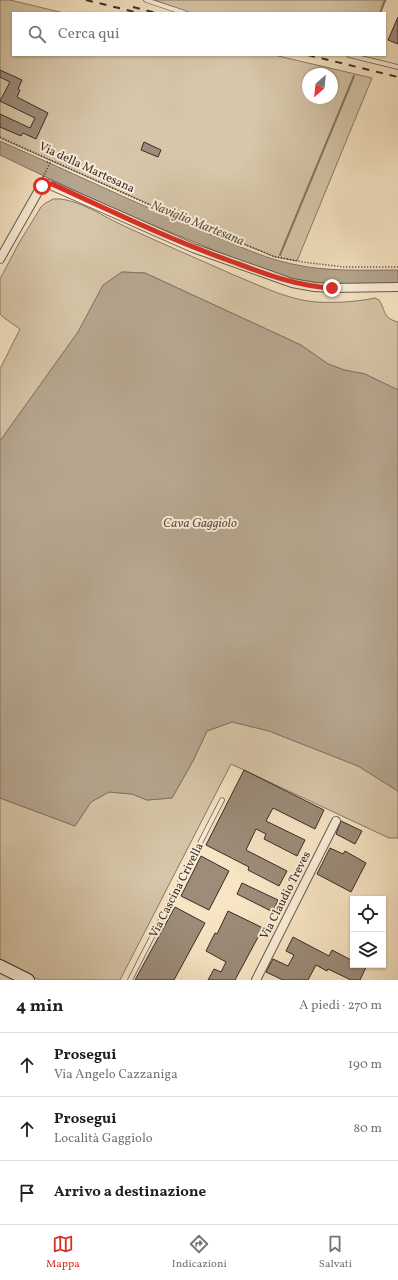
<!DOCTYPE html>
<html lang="it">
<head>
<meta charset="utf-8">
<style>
  body { margin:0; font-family:Vollkorn,serif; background:#f6f6f6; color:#202124 }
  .controls { position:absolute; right:12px; bottom:12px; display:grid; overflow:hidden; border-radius:0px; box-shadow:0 1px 3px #0004 }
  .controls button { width:36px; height:36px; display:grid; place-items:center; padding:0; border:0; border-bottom:1px solid #e0e0e0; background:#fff; color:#202124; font:20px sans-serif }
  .compass { position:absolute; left:302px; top:68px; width:36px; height:36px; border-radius:50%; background:#fff; box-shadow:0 1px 3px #0004; rotate:207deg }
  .stop { position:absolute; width:12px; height:12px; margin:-9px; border:3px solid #d93025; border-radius:50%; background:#fff }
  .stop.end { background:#d93025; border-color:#fff; box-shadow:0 1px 4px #0008 }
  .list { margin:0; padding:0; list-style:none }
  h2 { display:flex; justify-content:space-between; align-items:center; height:52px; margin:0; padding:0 16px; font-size:17px }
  h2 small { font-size:13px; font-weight:400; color:#757577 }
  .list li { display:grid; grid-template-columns:26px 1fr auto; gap:12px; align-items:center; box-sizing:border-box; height:64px; padding:0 16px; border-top:1px solid #e0e0e0 }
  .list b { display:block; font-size:15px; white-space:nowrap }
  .list p { margin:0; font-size:13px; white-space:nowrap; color:#757577 }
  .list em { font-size:13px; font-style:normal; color:#757577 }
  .icon { flex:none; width:22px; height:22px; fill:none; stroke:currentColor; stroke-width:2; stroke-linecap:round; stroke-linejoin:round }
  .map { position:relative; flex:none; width:398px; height:980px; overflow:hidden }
  .search { position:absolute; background:#fff; box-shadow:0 1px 3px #0004; left:12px; right:12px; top:12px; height:44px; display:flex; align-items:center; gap:10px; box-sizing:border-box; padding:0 14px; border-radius:0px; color:#757577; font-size:15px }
  .sheet { height:244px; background:#fff }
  nav { display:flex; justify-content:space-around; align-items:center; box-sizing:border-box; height:56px; border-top:1px solid #e0e0e0; background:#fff; font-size:11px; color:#757577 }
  nav a { display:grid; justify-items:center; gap:2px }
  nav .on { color:#d93025 }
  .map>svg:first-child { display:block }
</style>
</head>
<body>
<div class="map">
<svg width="398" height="980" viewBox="0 0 398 980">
  <rect width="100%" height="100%" fill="#f7e5c4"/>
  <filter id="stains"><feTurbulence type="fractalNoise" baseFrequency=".005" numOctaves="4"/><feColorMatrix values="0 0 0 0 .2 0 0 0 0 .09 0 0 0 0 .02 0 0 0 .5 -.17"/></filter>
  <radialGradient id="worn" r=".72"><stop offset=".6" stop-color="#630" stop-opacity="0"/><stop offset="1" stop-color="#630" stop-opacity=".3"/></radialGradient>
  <path fill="#d7c6a9" stroke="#887968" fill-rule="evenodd" d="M0,0H10L64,13H13V55H274L372,78L297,261L275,257L160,209L0,138ZM308,74H332V98H308Z
    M153,0H386L380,13H191Z
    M53,199C74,197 101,215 120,224C158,242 196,258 234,275C256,284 285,298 308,301C326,304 357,302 375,298L379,300C386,310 382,318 398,322V390L365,374L344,370L328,364L301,345L145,273L122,272L103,286L78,332L0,441V369L20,329L3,317L0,314V279L19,243L41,207L44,204Z
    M232,722L269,731L358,766L398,791V838H389L231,764L120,980H40L0,961V798L75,826L91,802L109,792L132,794L147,800L172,798L193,761L207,731Z"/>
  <path fill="#b6a68f" stroke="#847565" d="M0,141C69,171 137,204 207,233C235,244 263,258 292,264C327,272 363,270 398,270V284C362,284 325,286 290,278C259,270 230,257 202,245C133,218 66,187 0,155Z
    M122,272L145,273L301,345L328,364L344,370L365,374L398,390V791L358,766L269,731L232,722L207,731L193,761L172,798L147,800L132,794L109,792L91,802L75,826L0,798V441L78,332L103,285Z"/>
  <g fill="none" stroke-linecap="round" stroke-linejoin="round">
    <path stroke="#847565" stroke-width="2" d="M380,13L385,0
      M280,255L354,76"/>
  </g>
  <path fill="#9c8c79" stroke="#392c27" d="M398,17V44L388,40Z
    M0,70L22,80L18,89L20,90L17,97L48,113L36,139L23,133L21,136L0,127V114L30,128L35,118L0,101L10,82L0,77Z
    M144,142L161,150L158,157L141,150Z
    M244,770L324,810L315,829L273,808L266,821L305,840L297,856L264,839L266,834L256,829L246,850L287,871L279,886L248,870L249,867L206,845Z
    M341,821L362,831L355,844L336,834Z
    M330,848L343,854L345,851L366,863L351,892L317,874Z
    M201,856L229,871L209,910L181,896Z
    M242,883L278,900L273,912L237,894Z
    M175,907L205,923L174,980H135Z
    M228,911L263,928L235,980H208L214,969L221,972L226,962L206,951L215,933L217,934Z
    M293,937L329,956L332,950L353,961V965H362L366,967L360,980H351L328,969L327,971L316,965L308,980H283L266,972L273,959L288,966L294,955L286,951Z"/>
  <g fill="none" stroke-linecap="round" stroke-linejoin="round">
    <g stroke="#685a4e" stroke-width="5.5">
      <path id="lane" d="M146,0L185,13
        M349,55L398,67
        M130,980L222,800"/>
    </g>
    <g stroke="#685a4e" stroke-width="10">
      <path id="street" d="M0,259L39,190L42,186L48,184L193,248L292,283L314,287L332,288L398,287
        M256,980L336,821"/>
    </g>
    <g stroke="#392c27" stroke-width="14">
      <path id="secondary" d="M0,966L28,980"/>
    </g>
    <path stroke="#392c27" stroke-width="1.5" stroke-dasharray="1 2" stroke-linecap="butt" d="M0,137L163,211L273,256L303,262L344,267H398
      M43,177L50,163L47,162"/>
    <use href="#lane" stroke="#faeed9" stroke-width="4"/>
    <use href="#street" stroke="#faeed9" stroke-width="8"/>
    <use href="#secondary" stroke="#faeed9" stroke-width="12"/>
    <path stroke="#392c27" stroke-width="2" stroke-dasharray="7 7" stroke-linecap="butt" d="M86,0L139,13
      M133,7L156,13
      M308,55L398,77"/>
  </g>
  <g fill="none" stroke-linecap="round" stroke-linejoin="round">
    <path stroke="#d93025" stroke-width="5" d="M42,186L48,184H52C113,212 173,241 236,263C268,275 297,286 332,288"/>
  </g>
  <g text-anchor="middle" stroke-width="4" stroke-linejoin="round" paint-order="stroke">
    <g font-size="12" fill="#392c27" stroke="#faeed9">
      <text transform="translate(87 167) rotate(25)" y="4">Via della Martesana</text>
      <text transform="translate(176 890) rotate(-63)" y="4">Via Cascina Crivella</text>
      <text transform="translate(285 895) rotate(-63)" y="4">Via Claudio Treves</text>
    </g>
    <g font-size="13" font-style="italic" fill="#5e5146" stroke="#faeed9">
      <text transform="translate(198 222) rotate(22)" y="5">Naviglio Martesana</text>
      <text x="200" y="527">Cava Gaggiolo</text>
    </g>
  </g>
  <rect width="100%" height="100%" filter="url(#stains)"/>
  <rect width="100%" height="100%" fill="url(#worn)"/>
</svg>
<div class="controls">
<button><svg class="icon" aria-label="locate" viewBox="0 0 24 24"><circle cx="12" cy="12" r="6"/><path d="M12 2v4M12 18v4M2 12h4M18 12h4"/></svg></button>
<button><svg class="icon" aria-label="layers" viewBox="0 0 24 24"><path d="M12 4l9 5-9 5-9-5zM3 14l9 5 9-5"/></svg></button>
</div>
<svg class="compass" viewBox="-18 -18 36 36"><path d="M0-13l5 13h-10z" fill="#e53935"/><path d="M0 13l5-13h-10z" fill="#757577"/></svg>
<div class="stop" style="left:42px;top:186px"></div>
<div class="stop end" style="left:332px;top:288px"></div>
<div class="search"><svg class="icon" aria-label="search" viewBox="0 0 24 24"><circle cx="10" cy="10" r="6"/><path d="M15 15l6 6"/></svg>Cerca qui</div>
</div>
<section class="sheet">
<h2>4 min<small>A piedi · 270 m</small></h2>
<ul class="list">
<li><svg class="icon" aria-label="ahead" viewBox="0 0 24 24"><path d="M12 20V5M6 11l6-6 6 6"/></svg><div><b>Prosegui</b><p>Via Angelo Cazzaniga</p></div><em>190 m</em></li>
<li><svg class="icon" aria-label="ahead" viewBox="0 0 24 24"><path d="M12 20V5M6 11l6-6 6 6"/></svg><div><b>Prosegui</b><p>Località Gaggiolo</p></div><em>80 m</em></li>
<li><svg class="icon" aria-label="arrive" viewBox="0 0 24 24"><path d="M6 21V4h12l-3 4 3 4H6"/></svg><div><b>Arrivo a destinazione</b></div></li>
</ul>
</section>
<nav>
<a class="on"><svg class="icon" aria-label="map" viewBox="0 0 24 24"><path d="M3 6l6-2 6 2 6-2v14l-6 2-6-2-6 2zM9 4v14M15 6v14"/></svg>Mappa</a>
<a><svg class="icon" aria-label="directions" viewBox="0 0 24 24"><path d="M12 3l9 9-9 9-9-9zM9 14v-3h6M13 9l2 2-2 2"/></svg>Indicazioni</a>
<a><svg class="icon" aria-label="saved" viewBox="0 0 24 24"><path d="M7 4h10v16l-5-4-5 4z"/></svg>Salvati</a>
</nav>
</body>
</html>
